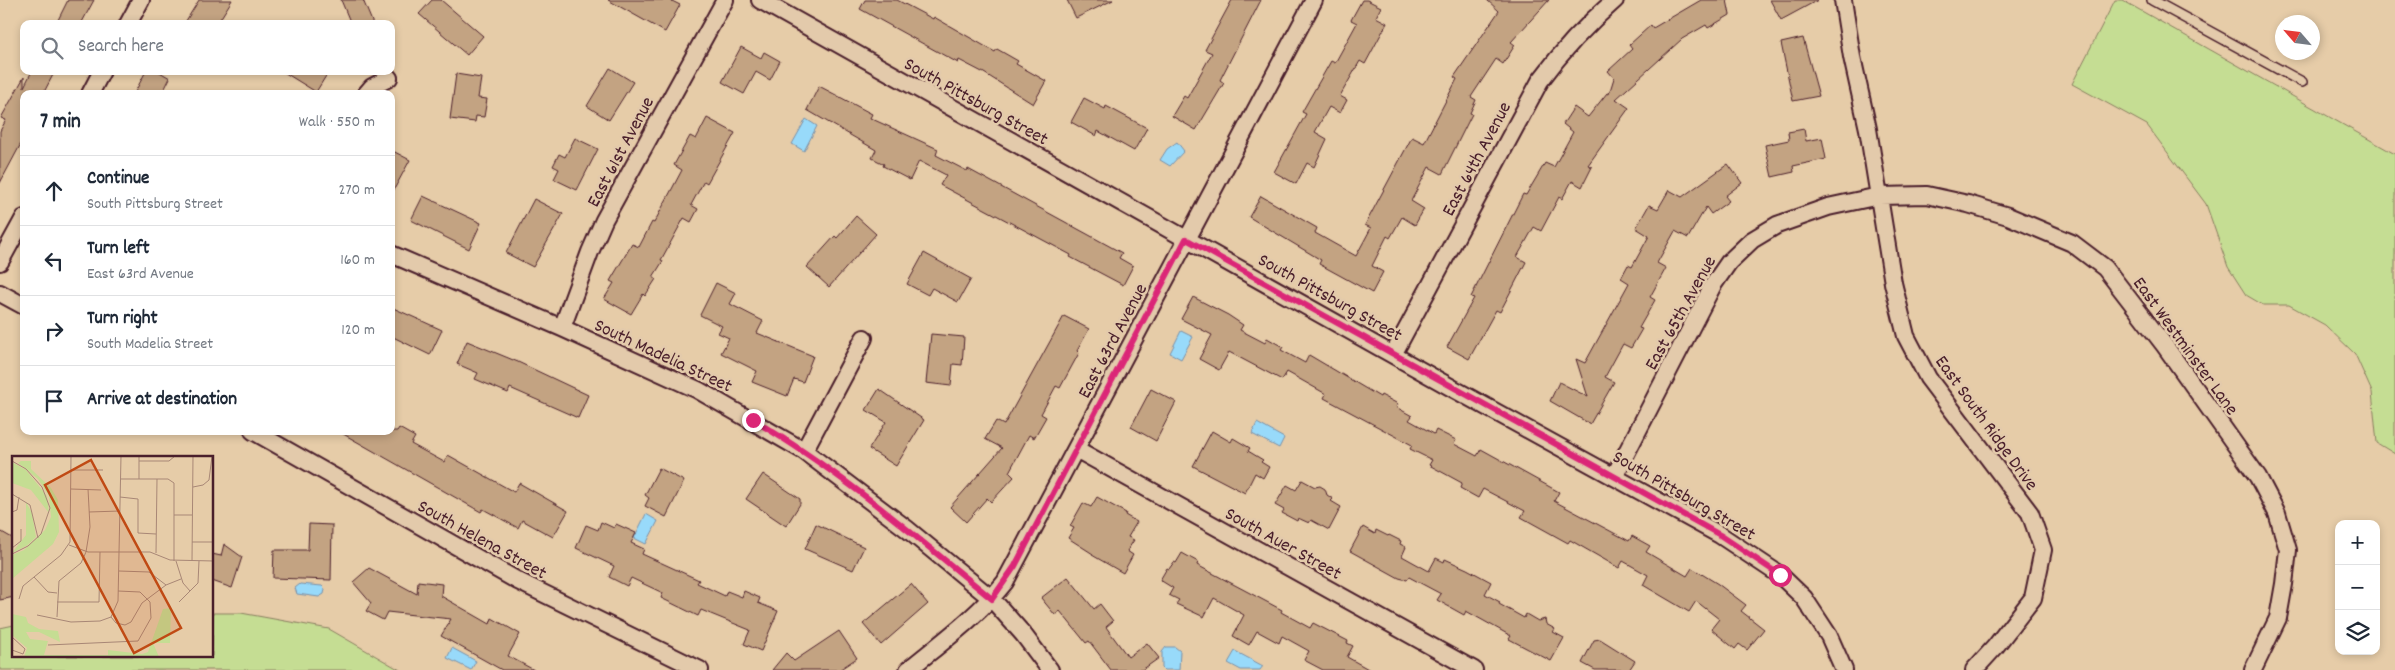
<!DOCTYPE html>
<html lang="en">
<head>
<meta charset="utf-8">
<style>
  body { margin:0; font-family:Dekko,sans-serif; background:#f2f2f3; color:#1f2937 }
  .controls { position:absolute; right:15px; bottom:15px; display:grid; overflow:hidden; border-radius:10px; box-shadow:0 2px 8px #0003 }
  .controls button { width:45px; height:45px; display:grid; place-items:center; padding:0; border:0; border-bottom:1px solid #e0e1e3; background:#fff; color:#1f2937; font:25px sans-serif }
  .compass { position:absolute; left:2275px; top:15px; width:45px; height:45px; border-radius:50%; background:#fff; box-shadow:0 2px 8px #0003; rotate:298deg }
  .stop { position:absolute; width:15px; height:15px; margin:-11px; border:4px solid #db2777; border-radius:50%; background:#fff }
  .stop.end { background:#db2777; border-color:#fff; box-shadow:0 1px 5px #0008 }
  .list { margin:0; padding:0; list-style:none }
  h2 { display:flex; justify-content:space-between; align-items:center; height:65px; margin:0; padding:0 20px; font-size:21px }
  h2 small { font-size:16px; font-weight:400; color:#747a83 }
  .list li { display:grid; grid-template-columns:32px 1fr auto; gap:15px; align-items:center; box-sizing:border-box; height:70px; padding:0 20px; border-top:1px solid #e0e1e3 }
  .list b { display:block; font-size:19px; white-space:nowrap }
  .list p { margin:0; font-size:16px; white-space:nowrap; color:#747a83 }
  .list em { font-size:16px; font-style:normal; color:#747a83 }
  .icon { flex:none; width:28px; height:28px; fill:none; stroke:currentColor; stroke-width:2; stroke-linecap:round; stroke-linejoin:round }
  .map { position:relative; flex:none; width:2395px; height:670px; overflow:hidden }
  .search { position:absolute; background:#fff; box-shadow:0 2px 8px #0003; left:20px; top:20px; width:375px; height:55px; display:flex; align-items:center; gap:12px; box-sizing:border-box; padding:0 18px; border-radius:10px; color:#747a83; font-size:19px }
  .panel { position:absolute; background:#fff; box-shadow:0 2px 8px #0003; left:20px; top:90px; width:375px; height:345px; border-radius:10px }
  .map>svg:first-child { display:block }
</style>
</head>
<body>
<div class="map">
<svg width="2395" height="670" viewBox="0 0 2395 670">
  <rect width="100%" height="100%" fill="#e6cca8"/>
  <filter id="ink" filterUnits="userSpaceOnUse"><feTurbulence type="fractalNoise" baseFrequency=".02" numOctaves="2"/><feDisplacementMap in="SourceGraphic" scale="10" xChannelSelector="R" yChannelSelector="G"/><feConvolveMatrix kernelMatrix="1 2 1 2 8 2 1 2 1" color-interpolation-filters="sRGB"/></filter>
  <g filter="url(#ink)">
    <path fill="#c5dd93" stroke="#887e5f" d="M2115,0H2122L2395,154V454L2377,443L2372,392L2355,354L2325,325L2289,305H2263L2246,295L2228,267L2206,204L2147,125L2072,84Z
      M213,613H241L329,629L400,670H0V628L14,625V656H212Z"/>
    <path fill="#98dafa" stroke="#798fa7" d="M806,119L817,126L804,151L792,144Z
      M1177,142L1184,151L1170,166L1160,160L1167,149Z
      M1181,331L1193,337L1181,359L1170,353Z
      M1257,423L1284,438L1279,448L1252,434Z
      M646,514L658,521L646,544L634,538Z
      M300,584L322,586L325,589L324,594L319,597L297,594L295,588Z
      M1166,647H1175L1180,651L1179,670H1164L1162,668V652Z
      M452,648L476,661L471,670L447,658Z
      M1235,651L1263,666L1260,670H1241L1228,663Z"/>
    <path fill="#c3a382" stroke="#4a1f2b" d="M68,0H94L81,24H56Z
      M199,0H232L217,24H184Z
      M341,0H363L373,24H351Z
      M432,0H441L483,36L467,55L419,14Z
      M608,0H670L680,5L665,32Z
      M865,0H897L933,19L934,17L995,52L997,49L1018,61L1016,64L1046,81L1033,104L984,73L959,60L958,63L860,9Z
      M1067,0H1113L1076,18Z
      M1232,0H1261L1220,80L1224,83L1196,130L1172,116L1184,96L1187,98L1212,53L1205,50Z
      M1362,0H1367L1381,7L1376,17L1387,23L1365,64L1360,61L1340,96L1347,100L1340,113L1329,107L1315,132L1327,139L1314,167L1307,163L1296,184L1274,172L1306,114L1302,112L1311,96L1331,61L1335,63L1357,23L1351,20Z
      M1487,0H1549L1511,42L1515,45L1503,64L1496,59L1471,97L1476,100L1470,113L1472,114L1442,174L1429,167L1411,201L1424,209L1415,225L1402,217L1390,238L1387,236L1372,266L1383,272L1372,293L1319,264L1321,260L1249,217L1261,196L1317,228L1315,233L1356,256L1371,228L1365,225L1412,137L1424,143L1457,79L1454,77L1499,11Z
      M1701,0H1727L1730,15L1708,28L1706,25L1682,39L1616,99L1629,108L1588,165L1592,167L1582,187L1572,181L1562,199L1559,197L1541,231L1534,227L1517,257L1526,262L1500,312L1496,310L1469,359L1447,347L1474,298L1471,297L1523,194L1526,195L1545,163L1554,167L1573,132L1563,124L1574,107L1588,117L1607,93L1609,94L1614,78L1608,71L1632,49L1629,45L1651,25L1653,28Z
      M1770,0H1818L1781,20Z
      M1803,38L1819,96L1793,101L1781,43Z
      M741,47L761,58L764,52L780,61L770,80L756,72L744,94L722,82Z
      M610,68L633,82L609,120L587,106Z
      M32,71H55L43,94H24V138L0,183V131L6,120L1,118L24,77V87Z
      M146,71H158L170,78L162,94H134Z
      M282,71H329L316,92Z
      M456,74L481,78L478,98L487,99L484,117L476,116L475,122L450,119Z
      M819,86L872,114L870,118L938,149L936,155L967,171L968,169L1122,253L1119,258L1133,266L1123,285L1070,257L1071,255L940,185L946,175L919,161L910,180L883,166L884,164L872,158L876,150L807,110Z
      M1084,98L1105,109L1106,106L1147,128L1134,151L1098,131L1096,136L1071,122Z
      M707,118L735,133L707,183L704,181L691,205L698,209L691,222L684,218L661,260L663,261L653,277L656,279L645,296L643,294L631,314L604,299L614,283L610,281L632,244L639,247L652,222L654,223L682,170L674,165L690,136L696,139Z
      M1804,129L1806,141L1822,138L1826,159L1793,166L1794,172L1772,177L1765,145L1789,140L1788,132Z
      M575,138L598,149L577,190L554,179L559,169L553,166L559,154L565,157Z
      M391,150L410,160L391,195Z
      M1728,164L1742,183L1725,196L1729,201L1711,214L1706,207L1688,238L1675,231L1657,263L1666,268L1650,297L1655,300L1639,328L1642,329L1631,348L1623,344L1605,377L1614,382L1590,424L1550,401L1559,382L1588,397L1576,359L1585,363L1629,283L1621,278L1628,265L1632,267L1649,236L1636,228L1649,205L1658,209L1669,190L1682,197Z
      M423,196L481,223L469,249L411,220Z
      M534,199L563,214L533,267L506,253Z
      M856,216L876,234L829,287L807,267L835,236L837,238Z
      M924,253L971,279L958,302L932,288L928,295L907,284Z
      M716,283L736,293L730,304L763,321L757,333L813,356L803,382L794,379L787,396L752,382L757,371L721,353L729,338L718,333L722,326L700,315Z
      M1193,297L1228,315L1243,325L1240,330L1265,343L1267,338L1283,347L1281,350L1305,363L1309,355L1380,397L1381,395L1398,404L1396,407L1412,416L1409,420L1434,434L1436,430L1456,440L1454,444L1477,456L1481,449L1559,492L1554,501L1629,541L1632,536L1650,546L1646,552L1687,576L1692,568L1718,584L1746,605L1741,611L1764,629L1747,650L1739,644L1735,649L1711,629L1719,619L1696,601L1689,612L1643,585L1648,575L1623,561L1619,568L1570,540L1568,543L1521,517L1525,511L1483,489L1478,498L1460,488L1462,483L1429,465L1432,460L1410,449L1412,445L1324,398L1326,394L1287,372L1282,380L1229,352L1219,370L1199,359L1212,335L1181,319Z
      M391,307L442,330L430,355L391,336Z
      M1064,316L1089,329L1077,351L1079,353L1060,388L1056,386L1041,414L1046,417L1034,438L1029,435L1009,472L1014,477L991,502L987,498L966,522L950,507L1002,448L985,439L996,421L1004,425Z
      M931,334L964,337L962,365L953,364L951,386L926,383Z
      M467,341L518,362L588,395L578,418L510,388L508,393L475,379L478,373L457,364Z
      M879,389L924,420L896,466L869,449L886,422L866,410Z
      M1151,389L1176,402L1156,441L1131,427Z
      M399,428L415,437L411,444L444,462L448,455L514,492L519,483L568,511L553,537L522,520L518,528L483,509L481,512L338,431H397Z
      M1212,431L1231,442L1233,438L1250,448L1248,451L1263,460L1261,462L1269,467L1263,478L1255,473L1245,493L1193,466Z
      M659,468L684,481L666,517L645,506L649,498L645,495Z
      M763,474L800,499V504L786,526L746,499Z
      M1302,480L1315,487L1320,486L1325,489L1327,495L1333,499L1331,501L1341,507L1329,530L1311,520L1309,523L1298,518L1297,521L1282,513L1284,510L1275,505L1287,485L1296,490Z
      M1097,497L1126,513L1125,515L1137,522L1128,537L1134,540L1127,551L1133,555L1123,573L1092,555L1093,554L1068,538L1074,528L1070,526L1083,503L1091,507Z
      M601,522L614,528L616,524L636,533L631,543L644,549L642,554L699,580L697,583L725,596L727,591L742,597L744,591L760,598L758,603L778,611L761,651L744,644L750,630L701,610L698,616L661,598L663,593L631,578L627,586L609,577L614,566L576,548L586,525L598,530Z
      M309,524L332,525L331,580L273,578L274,550H308Z
      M816,524L864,547L853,570L805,549Z
      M1363,527L1375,534L1376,530L1388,536L1389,535L1401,541L1400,544L1406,547L1402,556L1429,571L1436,558L1444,562L1445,559L1467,569L1491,582L1485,594L1500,602L1499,604L1524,618L1526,614L1538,621L1545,619L1546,624L1555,629L1553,632L1564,638L1551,661L1509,639L1511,636L1466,611L1464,615L1437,600L1441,594L1409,577L1407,580L1399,578L1350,551Z
      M0,531L14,539V597L0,600Z
      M224,544L242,557L232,588L212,581V554L221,556Z
      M1182,553L1198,562L1197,565L1282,610L1281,612L1310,628L1313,623L1348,641L1347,643L1353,646L1347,657L1370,670H1323L1304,660L1309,651L1282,636L1279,643L1257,631L1249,645L1233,636L1244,615L1214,598L1204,617L1176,604L1179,600L1169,595L1173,588L1160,580L1167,568L1169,569L1174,562L1176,563Z
      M369,568L417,594L418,581L442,584L441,596L490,624L492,618L520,634L508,656L534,670H502L441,636L451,619L387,612L383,620L366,611L371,603L353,582Z
      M1068,577L1094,609L1100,604L1113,621L1106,627L1128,657L1147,643L1159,658L1142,670H1111L1089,641L1086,643L1060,611L1055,615L1041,598Z
      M911,584L928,604L881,645L863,624Z
      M839,631L857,658L839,670H772L786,653L794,661Z
      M1600,639L1635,661L1629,670H1595L1582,663L1594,640Z"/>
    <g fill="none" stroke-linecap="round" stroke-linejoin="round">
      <g stroke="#4a1f2b" stroke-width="12">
        <path id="service" d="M2152,0L2302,82"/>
      </g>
      <g stroke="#4a1f2b" stroke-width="20">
        <path id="minor" d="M760,0L1452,388L1720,535L1780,575L1804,598L1829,636L1844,670
          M1843,0L1852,57L1868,129L1893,283L1906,336L1928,378L2030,513L2043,550L2033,598L1995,647L1974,670
          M128,24L141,0
          M90,94L102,71
          M366,94L372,87L389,78
          M391,254L562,328L698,390L804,451L907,529L992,599L1023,634L1050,670
          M0,262L24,218
          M0,293L24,306
          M562,328L590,252L604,220L725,0
          M1394,353L1540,81C1562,51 1586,25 1615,0
          M253,431L518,581L700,670
          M1076,449L1474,670
          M804,451L864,338
          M1614,477L1713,285L1729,262L1752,240L1777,225L1828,207L1879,196L1927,195L1968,204L2008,216L2072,243L2105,268L2165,346L2258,477L2277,513L2288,550L2284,584L2278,618L2253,670
          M908,670C942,642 978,616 1005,582L1314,0"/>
      </g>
      <use href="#service" stroke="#e3caab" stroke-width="9"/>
      <use href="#minor" stroke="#e3caab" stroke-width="16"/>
    </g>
  </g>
  <g fill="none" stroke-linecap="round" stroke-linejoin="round" filter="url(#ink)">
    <path stroke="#db2777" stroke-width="6" d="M753,420C839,470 915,536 992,599L1015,566L1186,239L1720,535L1780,575"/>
  </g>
  <g text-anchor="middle" stroke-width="5" stroke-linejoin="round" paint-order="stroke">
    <g font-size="19" fill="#4a1f2b" stroke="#e3caab">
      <text transform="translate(977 100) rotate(29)" y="7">South Pittsburg Street</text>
      <text transform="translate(619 151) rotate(-62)" y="7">East 61st Avenue</text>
      <text transform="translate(1475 158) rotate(-62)" y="7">East 64th Avenue</text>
      <text transform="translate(1331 296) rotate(29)" y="7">South Pittsburg Street</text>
      <text transform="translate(1679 312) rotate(-61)" y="7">East 65th Avenue</text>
      <text transform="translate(1111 340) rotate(-62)" y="7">East 63rd Avenue</text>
      <text transform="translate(2187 345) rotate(54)" y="7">East Westminster Lane</text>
      <text transform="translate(664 354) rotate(25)" y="7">South Madelia Street</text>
      <text transform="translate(1988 422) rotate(54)" y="7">East South Ridge Drive</text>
      <text transform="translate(1685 494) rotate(30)" y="7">South Pittsburg Street</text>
      <text transform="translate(483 538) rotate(29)" y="7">South Helena Street</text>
      <text transform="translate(1284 542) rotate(29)" y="7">South Auer Street</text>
    </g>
  </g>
  <g transform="translate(12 456)">
    <rect width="201" height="201" fill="#e6cca8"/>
    <path d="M9,5H19V13L39,32L46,44L47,76L41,88L0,123V99L12,94L33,74L39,61L37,40L26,23L6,7ZM0,6L14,14L35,40L37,57L19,34L0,27ZM14,46L20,57L24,81L16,89L0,97L14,79ZM159,152L158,187H141L147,201H12L15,192L0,179V158L14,161L16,167L27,173L46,175L48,186L27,176H14L18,183L36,185L32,199H96V194L130,198L136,196L151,153Z" fill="#c5dd93"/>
    <path fill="none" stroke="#a88776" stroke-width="1" d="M0,5L14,13L30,31L38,52L29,78L16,90L0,98M127,5H157L163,0M59,14H91M109,23H156L162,27V105M127,23V0M181,31L191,29L197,24L200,0M59,33L89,34M0,38L18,49L26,82M108,41L126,43V77L144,78M0,56L5,54L7,41M77,56L108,55M162,59H180M180,86H202M57,89L76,96H138L158,104L202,105M0,92L9,85V73M144,97L145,23M164,105L171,127L178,135M180,105L181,0M107,115L137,116L154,129M22,121L36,136L45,137M7,143L11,130L49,99L58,86L59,0M45,146H87L88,96M167,146L186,127L187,105M25,159L59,166L88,165L99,161L104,167L113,169L119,166L130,147L154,129L169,123M45,161L47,125L69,107L74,96L78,71L76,33M99,161L106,145L109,0M0,181L13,193L11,198L0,194M36,189L126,185L139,162L138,146L128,136L106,135"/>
    <path fill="#c04a14" fill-opacity="0.15" stroke="#c04a14" stroke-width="2.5" d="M79,4L169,172L122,197L33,29Z"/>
    <rect width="201" height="201" fill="none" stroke="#4a1f2b" stroke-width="2.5"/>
  </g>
</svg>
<div class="controls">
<button>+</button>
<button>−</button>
<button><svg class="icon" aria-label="layers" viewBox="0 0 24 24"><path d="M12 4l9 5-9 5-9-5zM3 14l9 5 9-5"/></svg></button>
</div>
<svg class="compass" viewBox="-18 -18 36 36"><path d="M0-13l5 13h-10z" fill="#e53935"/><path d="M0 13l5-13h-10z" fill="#747a83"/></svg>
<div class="stop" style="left:1780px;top:575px"></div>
<div class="stop end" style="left:753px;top:420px"></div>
<div class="search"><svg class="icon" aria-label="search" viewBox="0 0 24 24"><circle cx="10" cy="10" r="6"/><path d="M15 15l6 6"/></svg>Search here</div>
<section class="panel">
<h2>7 min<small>Walk · 550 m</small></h2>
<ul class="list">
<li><svg class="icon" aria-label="ahead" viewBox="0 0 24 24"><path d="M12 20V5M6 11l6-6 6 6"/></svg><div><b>Continue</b><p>South Pittsburg Street</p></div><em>270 m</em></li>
<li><svg class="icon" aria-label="left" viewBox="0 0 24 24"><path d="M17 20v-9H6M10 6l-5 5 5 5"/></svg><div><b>Turn left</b><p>East 63rd Avenue</p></div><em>160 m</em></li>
<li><svg class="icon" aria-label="right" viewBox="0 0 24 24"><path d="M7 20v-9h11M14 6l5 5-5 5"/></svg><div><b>Turn right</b><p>South Madelia Street</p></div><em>120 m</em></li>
<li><svg class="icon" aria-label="arrive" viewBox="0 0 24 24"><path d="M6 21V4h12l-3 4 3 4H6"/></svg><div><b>Arrive at destination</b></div></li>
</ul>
</section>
</div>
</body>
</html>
